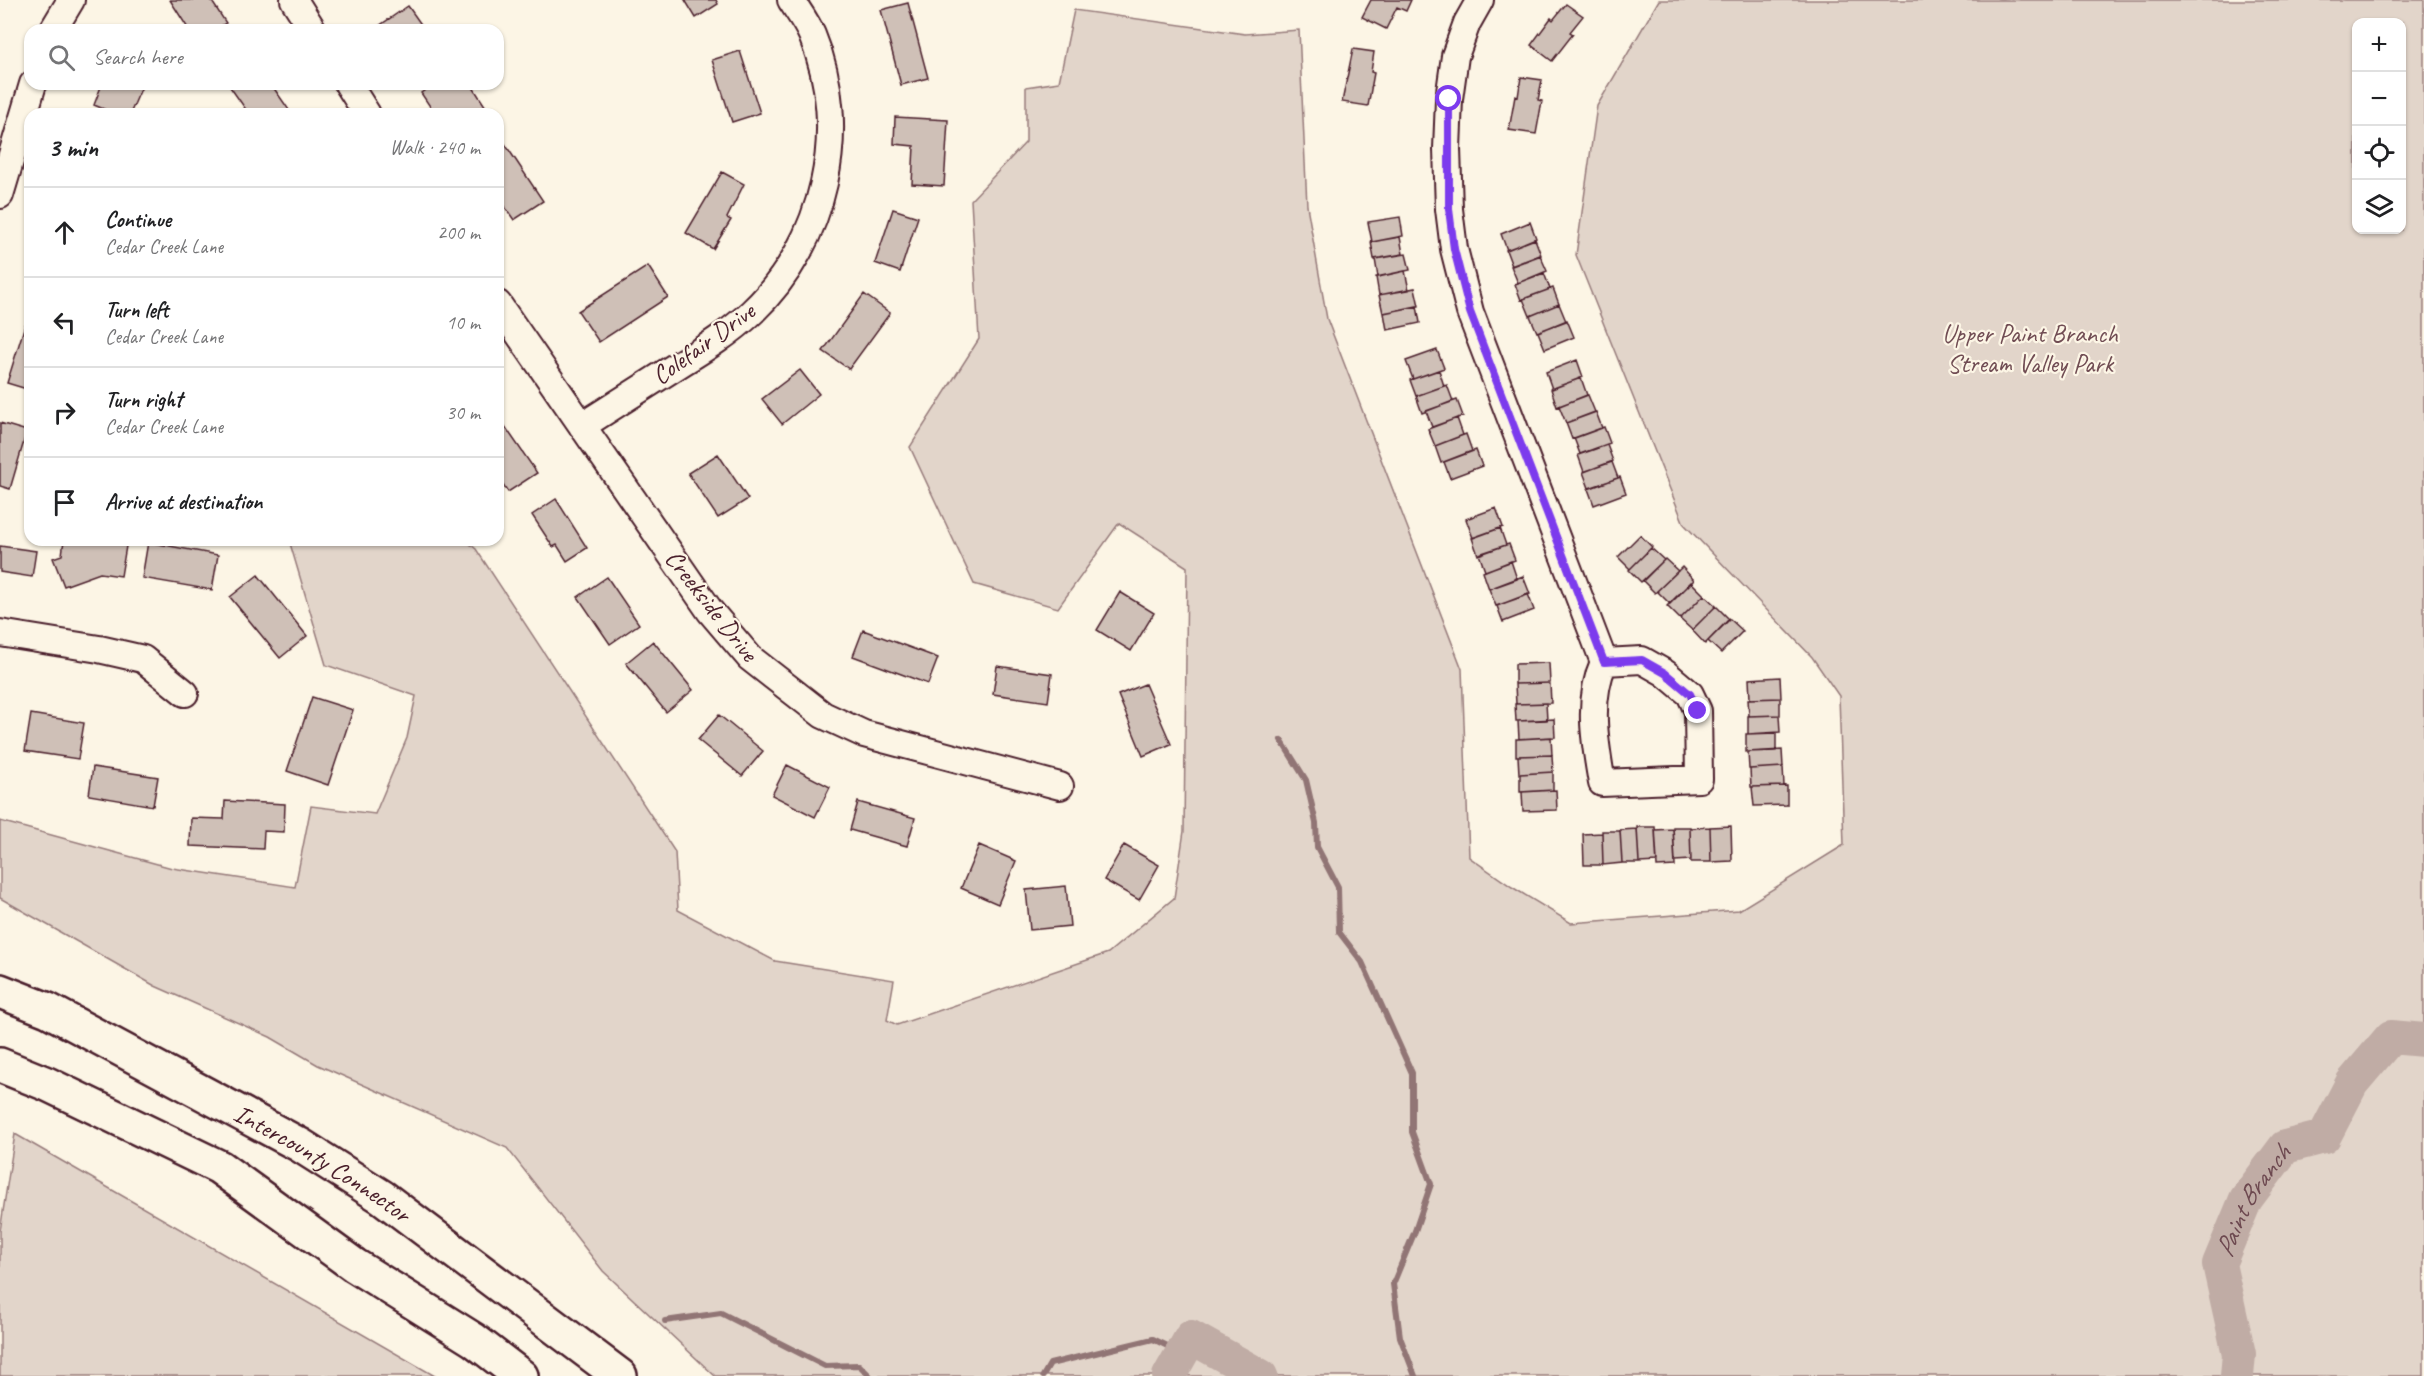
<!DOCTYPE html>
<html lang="en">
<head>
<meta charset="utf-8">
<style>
  body { margin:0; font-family:Caveat,sans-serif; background:#f6f6f6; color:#202124 }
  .controls { position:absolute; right:18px; top:18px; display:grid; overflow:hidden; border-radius:12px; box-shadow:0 2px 4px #0004 }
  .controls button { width:54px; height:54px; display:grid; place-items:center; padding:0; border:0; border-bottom:2px solid #e0e0e0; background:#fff; color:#202124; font:30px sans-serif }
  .stop { position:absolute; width:18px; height:18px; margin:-14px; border:4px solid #7c3aed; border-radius:50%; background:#fff }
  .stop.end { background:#7c3aed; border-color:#fff; box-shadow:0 2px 6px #0008 }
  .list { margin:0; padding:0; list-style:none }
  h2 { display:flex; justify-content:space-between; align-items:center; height:78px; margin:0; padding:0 24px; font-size:26px }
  h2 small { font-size:20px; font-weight:400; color:#757577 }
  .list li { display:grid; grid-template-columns:39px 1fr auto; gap:18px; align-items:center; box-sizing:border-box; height:90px; padding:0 24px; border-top:2px solid #e0e0e0 }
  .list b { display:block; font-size:22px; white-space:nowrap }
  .list p { margin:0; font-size:20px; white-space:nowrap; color:#757577 }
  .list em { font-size:20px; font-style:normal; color:#757577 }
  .icon { flex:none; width:33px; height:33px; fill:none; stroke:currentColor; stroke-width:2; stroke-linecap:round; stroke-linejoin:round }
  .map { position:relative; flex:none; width:2424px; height:1376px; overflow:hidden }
  .search { position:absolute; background:#fff; box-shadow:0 2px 4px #0004; left:24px; top:24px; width:480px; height:66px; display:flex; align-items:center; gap:15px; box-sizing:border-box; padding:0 21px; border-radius:18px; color:#757577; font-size:22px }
  .panel { position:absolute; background:#fff; box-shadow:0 2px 4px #0004; left:24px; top:108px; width:480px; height:438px; border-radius:18px }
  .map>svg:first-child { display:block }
</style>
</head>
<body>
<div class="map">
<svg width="2424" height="1376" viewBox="0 0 2424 1376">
  <rect width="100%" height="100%" fill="#fcf5e5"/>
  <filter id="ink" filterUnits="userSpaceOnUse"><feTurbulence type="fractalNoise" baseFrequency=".0167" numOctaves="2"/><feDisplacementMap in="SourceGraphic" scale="12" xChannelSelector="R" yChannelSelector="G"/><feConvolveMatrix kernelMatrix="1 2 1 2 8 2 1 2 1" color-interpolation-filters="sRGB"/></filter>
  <g filter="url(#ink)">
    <path fill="#e2d5ca" stroke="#967a7a" stroke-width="1.5" fill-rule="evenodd" d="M1659,0H2424V1376H715L603,1271L507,1148L318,1065L270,1037L155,986L0,898V821L172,868L295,887L311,806L375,814L407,738L416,696L326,665L289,540H465L476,549L675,852L678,910L775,961L894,980L887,1020L897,1025L1108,953L1174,898L1184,831L1187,567L1119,523L1058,608L974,584L910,447L979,339L971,200L1026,142V87L1059,82L1074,10L1245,34L1299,30L1307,206L1327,319L1462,669L1469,857L1512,887L1571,923L1739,910L1844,845L1839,696L1812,657L1684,524L1576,255L1597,106ZM2402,22V230H2356V22Z
      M15,1134L435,1376H0V1231Z"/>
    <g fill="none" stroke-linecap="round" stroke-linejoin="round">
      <path stroke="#917474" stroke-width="6" d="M1281,740L1306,780L1316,823L1317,847L1338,887L1339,932L1362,962L1412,1073V1132L1431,1184L1415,1231L1393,1284L1400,1337L1415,1376
        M665,1321L721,1313L825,1366L859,1365L870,1376
        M1043,1376L1050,1364L1153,1339L1182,1353"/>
      <g stroke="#c0aca5" stroke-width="34">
        <path d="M1169,1376L1191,1337L1261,1376"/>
        <path id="s1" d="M2237,1376L2239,1354L2219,1264L2246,1199L2285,1147L2324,1137L2352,1083L2391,1037L2424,1040"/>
      </g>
    </g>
    <path fill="#cfc0b7" stroke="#4a1f2b" stroke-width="1.5" d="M170,0H211L226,23L215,30H189Z
      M685,0H716L718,4L696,18Z
      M1371,0H1411L1406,11L1397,7L1386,29L1362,17Z
      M908,3L928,78L901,85L881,10Z
      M1566,4L1583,16L1570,32L1573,34L1552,61L1531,45L1551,18L1553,20Z
      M408,6L425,30H382L379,26Z
      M1353,49L1374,52L1371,72L1374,73L1368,106L1342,102Z
      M740,51L760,113L732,122L712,60Z
      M1521,77L1542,80L1538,100L1542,101L1536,134L1509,130L1515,96L1518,97Z
      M102,84H143L130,114H116L94,105Z
      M228,84H260L262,87L271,84L289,110L284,114H249Z
      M434,84H471L489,112L485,114H435L421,93Z
      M895,117L948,120L944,186L912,184L914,146L894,144Z
      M505,144L543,201L514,220L498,197V148Z
      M722,172L744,184L727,218L731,220L713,249L686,233Z
      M893,209L918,217L900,272L875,263Z
      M1400,217L1403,236L1372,242L1368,222Z
      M1530,222L1536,238L1507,250L1501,234Z
      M1400,237L1403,254L1374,259L1371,242Z
      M1535,239L1541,255L1512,266L1506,250Z
      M1406,254L1410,270L1378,277L1375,259Z
      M1540,255L1547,271L1518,283L1511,266Z
      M648,266L668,297L599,342L578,311Z
      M1405,271L1409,290L1379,295L1376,277Z
      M1544,273L1550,289L1521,300L1515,284Z
      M1415,288L1419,306L1383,313L1379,295Z
      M1553,288L1559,304L1530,316L1523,299Z
      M864,294L890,313L849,369L823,351Z
      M1559,304L1566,321L1537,332L1530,316Z
      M1417,306L1420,323L1387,330L1384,313Z
      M1567,320L1574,337L1545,349L1538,332Z
      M25,325L30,327V390L7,383Z
      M1437,350L1444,368L1413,379L1406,361Z
      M1577,360L1583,377L1552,389L1546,372Z
      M800,370L819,394L782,424L762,399Z
      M1439,370L1444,386L1416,396L1410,380Z
      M1581,378L1587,395L1557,407L1551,389Z
      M1447,385L1453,401L1422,413L1416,396Z
      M1588,395L1595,412L1566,423L1559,406Z
      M1457,400L1463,416L1432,427L1426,411Z
      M1596,412L1602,428L1572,439L1566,423Z
      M1457,418L1463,435L1435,446L1428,429Z
      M0,423L27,431L10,489L0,486Z
      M504,425L537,473L508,492L498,477V429Z
      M1604,427L1610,443L1580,454L1574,438Z
      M1466,434L1472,451L1441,463L1435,446Z
      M1607,445L1613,461L1584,472L1578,455Z
      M1476,450L1482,466L1450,478L1444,462Z
      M718,454L748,499L718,518L688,473Z
      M1612,462L1618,478L1589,488L1583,472Z
      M1620,477L1626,493L1594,505L1588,489Z
      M556,499L587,548L567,561L557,545L553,547L532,515Z
      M1496,508L1503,527L1473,538L1466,519Z
      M1500,528L1506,545L1478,555L1472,538Z
      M1640,535L1652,547L1630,569L1618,557Z
      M64,540H127L121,576L100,573L64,586L53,558L62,555Z
      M148,542L218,555L212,590L142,578Z
      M1509,544L1515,560L1485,571L1479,554Z
      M0,546L36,551L32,577L0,572Z
      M1651,548L1664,560L1641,582L1629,570Z
      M1665,559L1678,571L1655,593L1643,581Z
      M1511,561L1517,579L1489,589L1483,572Z
      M1682,567L1694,580L1670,604L1657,591Z
      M258,575L307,636L280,658L230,597Z
      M1523,576L1530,594L1496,606L1489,589Z
      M607,577L639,624L610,644L578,597Z
      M1691,582L1704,595L1680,619L1667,606Z
      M1120,592L1154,613L1131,651L1097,630Z
      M1528,594L1534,610L1503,622L1497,606Z
      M1704,595L1716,606L1692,630L1680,619Z
      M1716,606L1729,619L1705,644L1692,630Z
      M1730,619L1743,631L1721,653L1708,641Z
      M863,630L938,658L928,684L853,656Z
      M653,641L693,690L666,712L626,663Z
      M1549,663L1550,683L1515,684V664Z
      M997,666L1052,674L1048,702L993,694Z
      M1780,677L1781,698L1750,699L1749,679Z
      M1550,683L1551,703L1516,704L1515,684Z
      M1145,684L1171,744L1143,756L1118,695Z
      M312,697L353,710L328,785L287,771Z
      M1780,698V715L1749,716L1748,699Z
      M1546,703L1547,720L1516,721L1515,704Z
      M31,714L84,723L78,759L25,751Z
      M719,715L763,751L742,776L698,740Z
      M1779,715L1780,732L1748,734V716Z
      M1554,719L1555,737L1519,739L1518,721Z
      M1776,733V751L1746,752V734Z
      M1551,737L1552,755L1516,756V739Z
      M1782,750L1783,767L1749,769L1748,752Z
      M1552,755L1553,772L1519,774L1518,756Z
      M787,765L830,787L815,817L772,795Z
      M93,767L158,777L153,806L89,795Z
      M1783,767L1784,786L1751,787L1750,769Z
      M1553,772V790L1520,792V774Z
      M1787,786V805L1754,806L1752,787Z
      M1556,790L1557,810L1523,811L1522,792Z
      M225,801L285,804L284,832L264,831L263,849L190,846L191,818L224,819Z
      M858,802L915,818L907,846L850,830Z
      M1731,826L1732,861L1711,862L1710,827Z
      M1637,827H1655L1657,862L1639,863Z
      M1673,827H1690L1691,860L1675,861Z
      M1710,827L1711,862H1691L1690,828Z
      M1637,829L1639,863H1622L1620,830Z
      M1673,829L1675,866L1657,867L1655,830Z
      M1602,831H1620L1622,863L1603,865Z
      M1602,833L1603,865H1584L1583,834Z
      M979,845L1016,861L998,904L961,888Z
      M1124,845L1159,865L1139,900L1104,880Z
      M1066,886L1070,926L1030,930L1026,890Z"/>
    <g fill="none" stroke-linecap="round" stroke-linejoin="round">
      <g stroke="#4a1f2b" stroke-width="30">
        <path id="minor" d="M294,0L313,30
          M1480,0L1467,23L1455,56L1449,99L1447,149L1449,209L1454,249L1470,312L1604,662C1587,700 1595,743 1602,783L1699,779L1698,711L1690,694L1665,673L1642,660L1604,662
          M53,30L71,0
          M348,84L367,114
          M0,195L33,84
          M498,304L710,611L750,658L823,715L864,734L1060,786
          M582,426C614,406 646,385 678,365C704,349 730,333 752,312C825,243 851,129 812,35C807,23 798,11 791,0
          M0,633L99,649L143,659L185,693"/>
      </g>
      <g stroke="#4a1f2b" stroke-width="38">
        <g id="highway">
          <path id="s2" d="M0,991L48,1010L300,1145L382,1197L620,1376"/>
          <path d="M0,1065L47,1084L219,1167L354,1265L474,1340L521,1376"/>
        </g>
      </g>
      <use href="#minor" stroke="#fcf5e5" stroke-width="26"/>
      <use href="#highway" stroke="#fcf5e5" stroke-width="33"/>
    </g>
  </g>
  <g fill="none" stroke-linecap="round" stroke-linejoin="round" filter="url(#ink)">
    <path stroke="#7c3aed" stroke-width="8" d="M1449,99V209L1454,249L1470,312L1604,662L1642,660L1665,673L1690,694L1698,711"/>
  </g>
  <g text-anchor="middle" stroke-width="4.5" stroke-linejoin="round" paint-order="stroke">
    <g font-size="26" fill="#704c53" stroke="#fcf5e5">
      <text x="2030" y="342">Upper Paint Branch<tspan x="2030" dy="30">Stream Valley Park</tspan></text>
    </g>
    <g font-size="26" fill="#4a1f2b" stroke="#fcf5e5">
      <text transform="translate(703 343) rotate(-36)" y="9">Colefair Drive</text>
      <text transform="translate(712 605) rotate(52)" y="9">Creekside Drive</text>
      <text dy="9" stroke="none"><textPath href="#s2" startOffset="366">Intercounty Connector</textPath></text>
    </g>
    <g font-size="27" font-style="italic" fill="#6d4950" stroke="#fcf5e5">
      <text dy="9" stroke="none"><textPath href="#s1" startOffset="186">Paint Branch</textPath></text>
    </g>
  </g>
</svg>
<div class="controls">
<button>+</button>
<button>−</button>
<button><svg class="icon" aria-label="locate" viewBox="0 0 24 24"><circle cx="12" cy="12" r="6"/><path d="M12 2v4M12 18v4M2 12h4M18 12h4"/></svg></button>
<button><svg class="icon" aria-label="layers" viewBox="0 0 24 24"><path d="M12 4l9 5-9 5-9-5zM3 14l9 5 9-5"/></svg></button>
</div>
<div class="stop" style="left:1449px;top:99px"></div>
<div class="stop end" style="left:1698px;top:711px"></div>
<div class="search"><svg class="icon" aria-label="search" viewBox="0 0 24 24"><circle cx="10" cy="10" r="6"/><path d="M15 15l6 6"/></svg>Search here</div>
<section class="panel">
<h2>3 min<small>Walk · 240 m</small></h2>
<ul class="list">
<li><svg class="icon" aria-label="ahead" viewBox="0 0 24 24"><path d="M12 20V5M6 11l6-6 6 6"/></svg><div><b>Continue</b><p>Cedar Creek Lane</p></div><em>200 m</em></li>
<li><svg class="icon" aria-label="left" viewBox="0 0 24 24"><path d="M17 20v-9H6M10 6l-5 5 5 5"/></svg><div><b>Turn left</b><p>Cedar Creek Lane</p></div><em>10 m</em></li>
<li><svg class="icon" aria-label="right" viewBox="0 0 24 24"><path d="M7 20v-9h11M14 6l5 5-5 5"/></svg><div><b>Turn right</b><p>Cedar Creek Lane</p></div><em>30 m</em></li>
<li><svg class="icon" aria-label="arrive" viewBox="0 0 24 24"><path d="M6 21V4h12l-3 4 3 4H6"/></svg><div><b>Arrive at destination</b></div></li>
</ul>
</section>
</div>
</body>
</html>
